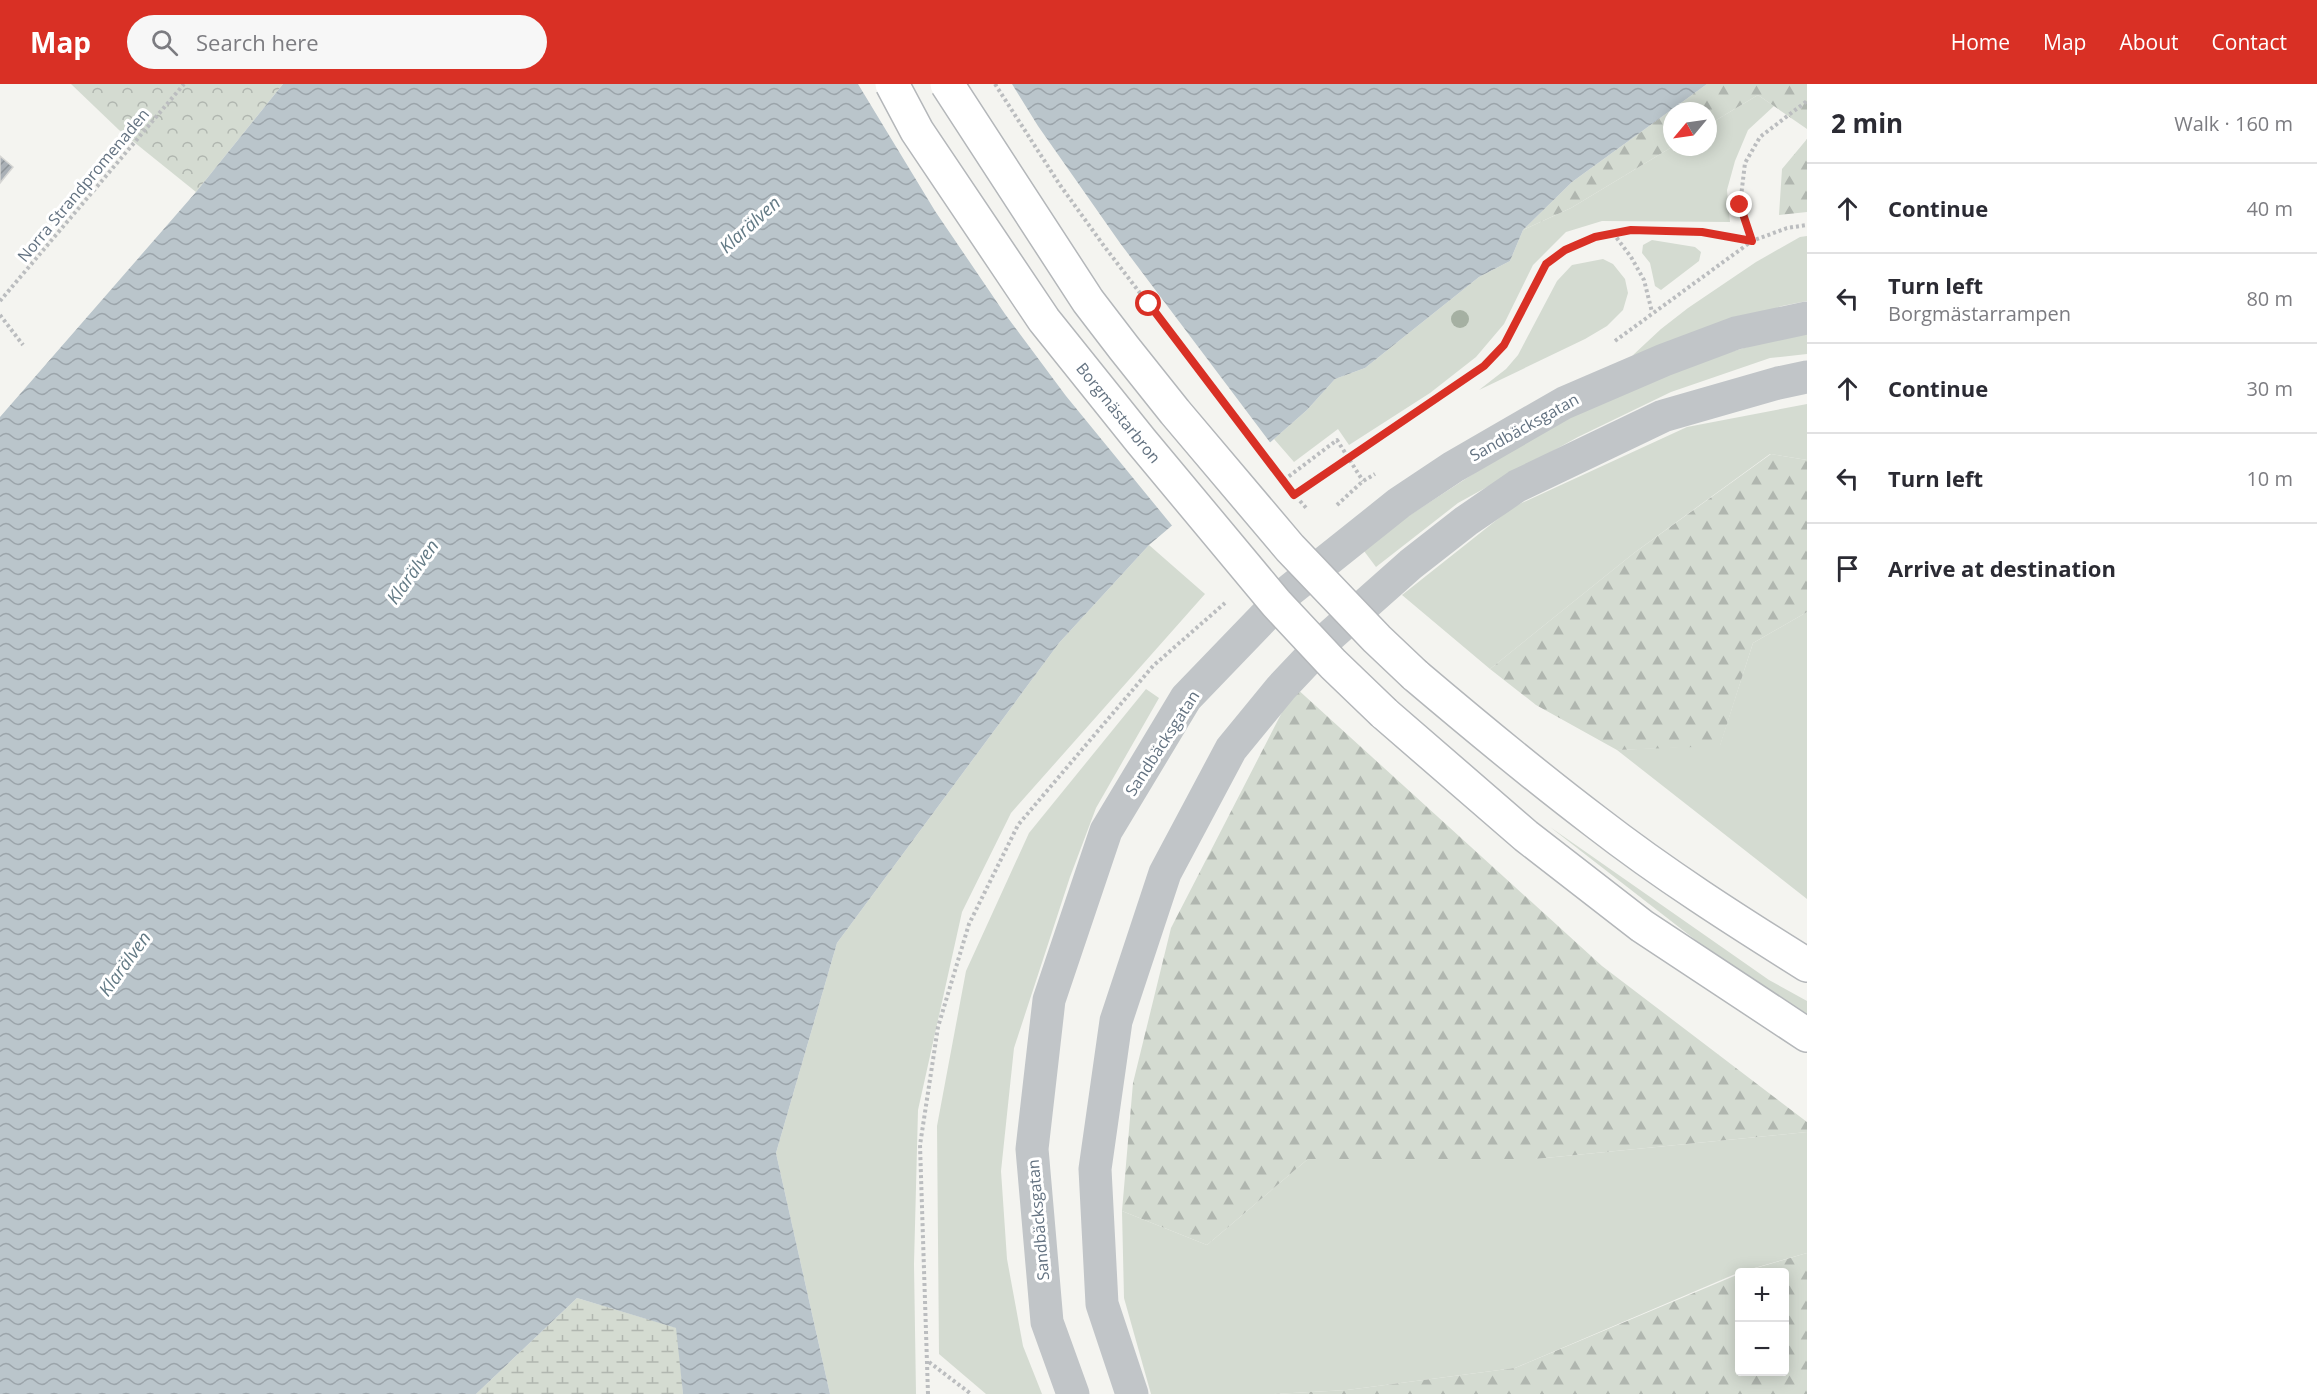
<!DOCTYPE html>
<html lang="en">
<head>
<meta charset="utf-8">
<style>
  body { margin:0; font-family:"Open Sans",sans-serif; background:#f7f7f7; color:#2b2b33 }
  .controls { position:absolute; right:18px; bottom:18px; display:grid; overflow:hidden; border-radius:6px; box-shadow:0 3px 15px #0003 }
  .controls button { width:54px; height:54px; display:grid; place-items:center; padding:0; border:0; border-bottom:2px solid #e1e1e2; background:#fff; color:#2b2b33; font:30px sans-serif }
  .compass { position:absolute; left:1663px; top:18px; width:54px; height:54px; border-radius:50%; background:#fff; box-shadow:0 3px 15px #0003; rotate:241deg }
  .stop { position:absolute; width:18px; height:18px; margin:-14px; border:4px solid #d93025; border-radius:50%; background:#fff }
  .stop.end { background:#d93025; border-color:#fff; box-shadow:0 2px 6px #0008 }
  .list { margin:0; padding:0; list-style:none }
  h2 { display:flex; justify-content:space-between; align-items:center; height:78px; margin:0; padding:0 24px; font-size:26px }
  h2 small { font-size:20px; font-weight:400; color:#7c7c81 }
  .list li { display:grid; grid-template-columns:39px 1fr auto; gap:18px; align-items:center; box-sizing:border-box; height:90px; padding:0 24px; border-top:2px solid #e1e1e2 }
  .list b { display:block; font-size:22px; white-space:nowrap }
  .list p { margin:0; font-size:20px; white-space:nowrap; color:#7c7c81 }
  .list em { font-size:20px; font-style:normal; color:#7c7c81 }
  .icon { flex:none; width:33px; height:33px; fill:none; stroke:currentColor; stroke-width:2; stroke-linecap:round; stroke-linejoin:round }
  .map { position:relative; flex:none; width:1807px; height:1310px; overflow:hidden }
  header { display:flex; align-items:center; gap:36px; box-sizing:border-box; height:84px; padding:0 30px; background:#d93025; color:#fff }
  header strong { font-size:28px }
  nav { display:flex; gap:33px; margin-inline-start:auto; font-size:21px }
  .search { width:420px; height:54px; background:#f7f7f7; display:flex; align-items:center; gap:15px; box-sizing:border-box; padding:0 21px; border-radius:33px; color:#7c7c81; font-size:22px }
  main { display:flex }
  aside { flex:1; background:#fff }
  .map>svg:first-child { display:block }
</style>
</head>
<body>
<header>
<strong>Map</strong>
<div class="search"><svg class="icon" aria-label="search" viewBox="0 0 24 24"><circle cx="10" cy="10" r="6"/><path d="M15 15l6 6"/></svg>Search here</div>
<nav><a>Home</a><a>Map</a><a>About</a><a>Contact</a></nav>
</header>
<main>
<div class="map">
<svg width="1807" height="1310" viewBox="0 0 1807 1310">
  <defs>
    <pattern id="forest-firs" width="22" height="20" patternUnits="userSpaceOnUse" patternTransform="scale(1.5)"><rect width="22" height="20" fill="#d4dbd1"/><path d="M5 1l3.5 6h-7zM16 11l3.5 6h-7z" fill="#b0b6af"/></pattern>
    <pattern id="wetland-marsh" width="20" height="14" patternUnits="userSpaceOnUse" patternTransform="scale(1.5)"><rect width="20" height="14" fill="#d4dbd1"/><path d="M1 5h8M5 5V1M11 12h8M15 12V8" fill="none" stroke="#b0b6af"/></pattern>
    <pattern id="park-crowns" width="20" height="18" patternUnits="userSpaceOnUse" patternTransform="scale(1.5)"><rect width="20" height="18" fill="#d4dbd1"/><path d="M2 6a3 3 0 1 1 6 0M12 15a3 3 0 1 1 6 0" fill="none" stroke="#b0b6af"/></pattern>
    <pattern id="water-waves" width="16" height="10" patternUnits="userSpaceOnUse" patternTransform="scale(1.5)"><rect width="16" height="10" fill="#bac5cb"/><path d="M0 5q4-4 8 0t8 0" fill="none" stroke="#9ba4aa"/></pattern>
    <pattern id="building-hatch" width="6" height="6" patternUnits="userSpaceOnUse" patternTransform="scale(1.5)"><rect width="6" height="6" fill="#aab0b6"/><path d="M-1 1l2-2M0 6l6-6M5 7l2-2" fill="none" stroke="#8e9499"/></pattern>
  </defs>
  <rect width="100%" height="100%" fill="#f4f4f0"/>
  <path fill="#d4dbd1" d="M1758,11L1774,22L1748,46L1735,77L1727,106L1730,138L1602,137L1566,148L1533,181L1504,240L1476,273L1430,309L1349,361L1338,345L1294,378L1274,355L1307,326L1335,295L1365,284L1479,193L1510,177L1523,146L1571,124L1672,63H1708V41Z
    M1807,152V217L1782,222L1632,272L1661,245L1688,224L1756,178L1800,153Z
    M1652,156L1695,163L1701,168L1699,177L1661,206L1655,202L1650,179L1642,169L1643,161Z
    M1603,175L1613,180L1625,195L1628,209L1623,226L1607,242L1585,255L1479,306L1506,285L1518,271L1557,197L1572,181Z
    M1807,249V270L1770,274L1671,308L1578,353L1458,419L1376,483L1361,463L1562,332L1671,286L1777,254Z
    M1807,320V376L1770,370L1634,469L1490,585L1402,511L1513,423L1687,343Z
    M1149,461L1205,510L1011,729L962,828L918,1026L914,1180L916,1310H830L776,1069L837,859L1059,559Z
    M1807,528V815L1617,666L1720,661L1753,559Z
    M1146,605L1159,614L1096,724L1070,793L1014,964L1001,1087L1007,1175L1023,1262L1042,1310H986L939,1270L937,1042L966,887L1029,749Z
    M1550,743L1769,896L1807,917V931L1738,889Z
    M1807,1048V1169L1740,1188L1515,1284L1347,1306L1274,1310H1151L1124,1214L1122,1127L1207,1161L1308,1075H1535Z"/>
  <path fill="url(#forest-firs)" d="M1707,0H1807V45L1758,11L1708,41V27H1672V63L1571,124L1523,146L1572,98Z
    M1807,55V128L1779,131L1782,85Z
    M1771,370L1807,376V528L1753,559L1720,662L1617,666L1536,621L1490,585L1634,469Z
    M1295,603L1602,882L1807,1038V1048L1535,1075H1308L1207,1161L1122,1127L1133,999L1171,844Z
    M1807,1169V1310H1274L1347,1306L1515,1284L1739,1190L1740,1288H1784V1188H1742Z"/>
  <path fill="url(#wetland-marsh)" d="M577,1214L677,1244L683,1310H476Z"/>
  <path fill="url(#park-crowns)" d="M71,0H283L196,108L119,46Z"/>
  <path fill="url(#water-waves)" d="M283,0H1707L1572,98L1523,146L1510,177L1479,193L1365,284L1335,295L1307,326L1274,355L1149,461L1059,559L837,859L776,1069L830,1310H683L676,1244L577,1214L476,1310H0V333L196,108Z"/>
  <path fill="#f4f4f0" d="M858,0H1012L1038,42L1120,159L1272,361L1174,444L1066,312L1005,230L935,127Z"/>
  <path fill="url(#building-hatch)" stroke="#d5d5d3" stroke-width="1.5" d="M0,72L13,83L0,99Z"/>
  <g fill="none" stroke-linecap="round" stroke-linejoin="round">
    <g stroke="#b4b7ba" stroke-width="36">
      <path id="highway" d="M1415,591C1474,641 1534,691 1596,738C1663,790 1735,836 1807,881
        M1384,629L1526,752L1642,842L1807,951"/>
    </g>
    <path stroke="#bbbdbf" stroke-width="4" stroke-dasharray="3 3" stroke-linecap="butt" d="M995,0L1060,101L1104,162L1293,409
      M1613,149L1631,173L1644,196L1652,228
      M1595,153L1631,146L1702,148L1752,157L1740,121L1745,79L1760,53L1807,17
      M0,217L184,0
      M0,231L23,261
      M1615,257L1752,157L1787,144L1807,141
      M1284,396L1337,356L1363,397
      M1300,417L1308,426
      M1337,421L1363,397L1375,390
      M929,1278L971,1310
      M928,1310L920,1061L938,943L969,840L1018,741L1153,582L1225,519"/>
    <path stroke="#c1c5c8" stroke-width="33" d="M1073,1310L1047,1238L1032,1065L1049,916L1106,747L1186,614L1290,506L1399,419L1453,383L1564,319L1664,276L1736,249L1807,234
      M1132,1310L1102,1220L1095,1085L1116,937L1165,789L1231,665L1281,604L1331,551L1411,480L1466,437L1517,402L1663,332L1778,299L1807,293"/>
    <use href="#highway" stroke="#fff" stroke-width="33"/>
    <g stroke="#b4b7ba" stroke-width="36" stroke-linecap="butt">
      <g id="highway-bridge">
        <path id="s1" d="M892,0L917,47L1044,236L1141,357L1276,519L1333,580L1384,629"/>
        <path d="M947,0L1088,217L1124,264L1175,328L1290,464L1377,555L1415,591"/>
      </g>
    </g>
    <path stroke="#bbbdbf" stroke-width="4" stroke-dasharray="3 3" stroke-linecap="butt" d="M1294,411L1484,282L1504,261L1546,180L1565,166L1595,153"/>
    <use href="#highway-bridge" stroke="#fff" stroke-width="33"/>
  </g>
  <circle fill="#a5b0a2" cx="1460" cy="235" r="9"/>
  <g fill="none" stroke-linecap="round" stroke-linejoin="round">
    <path stroke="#d93025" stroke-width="8" d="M1149,220L1294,411L1484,282L1504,261L1546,180L1565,166L1595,153L1631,146L1702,148L1752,157L1740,121"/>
  </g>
  <g text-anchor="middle" stroke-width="6" stroke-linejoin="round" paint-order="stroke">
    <g font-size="16" fill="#637281" stroke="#fff">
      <text transform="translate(83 101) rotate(-50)" y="6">Norra Strandpromenaden</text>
      <text dy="6" stroke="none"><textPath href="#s1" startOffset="400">Borgmästarbron</textPath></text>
      <text transform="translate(1524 343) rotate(-29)" y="6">Sandbäcksgatan</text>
      <text transform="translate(1162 659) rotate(-57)" y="6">Sandbäcksgatan</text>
      <text transform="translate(1038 1136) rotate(-95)" y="6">Sandbäcksgatan</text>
    </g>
    <g font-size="18" font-style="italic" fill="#637a85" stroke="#fff">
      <text transform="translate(750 141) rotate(-42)" y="6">Klarälven</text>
      <text transform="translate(413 488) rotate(-54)" y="6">Klarälven</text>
      <text transform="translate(125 880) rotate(-54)" y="6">Klarälven</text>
    </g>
  </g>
</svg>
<div class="controls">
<button>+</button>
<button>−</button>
</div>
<svg class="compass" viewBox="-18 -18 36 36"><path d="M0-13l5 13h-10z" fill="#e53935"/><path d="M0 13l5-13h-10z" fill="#7c7c81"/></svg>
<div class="stop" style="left:1149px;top:220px"></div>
<div class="stop end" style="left:1740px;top:121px"></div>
</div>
<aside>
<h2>2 min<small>Walk · 160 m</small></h2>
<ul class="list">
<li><svg class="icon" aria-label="ahead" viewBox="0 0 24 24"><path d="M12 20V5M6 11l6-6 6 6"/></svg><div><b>Continue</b></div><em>40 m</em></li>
<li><svg class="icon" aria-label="left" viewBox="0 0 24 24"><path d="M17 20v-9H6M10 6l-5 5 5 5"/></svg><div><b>Turn left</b><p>Borgmästarrampen</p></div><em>80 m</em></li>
<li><svg class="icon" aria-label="ahead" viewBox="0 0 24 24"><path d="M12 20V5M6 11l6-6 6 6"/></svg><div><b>Continue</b></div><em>30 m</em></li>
<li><svg class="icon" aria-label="left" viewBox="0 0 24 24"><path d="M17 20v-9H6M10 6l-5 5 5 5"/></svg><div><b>Turn left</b></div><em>10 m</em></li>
<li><svg class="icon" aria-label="arrive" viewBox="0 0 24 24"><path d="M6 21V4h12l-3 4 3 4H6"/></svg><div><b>Arrive at destination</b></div></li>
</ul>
</aside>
</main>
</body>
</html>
